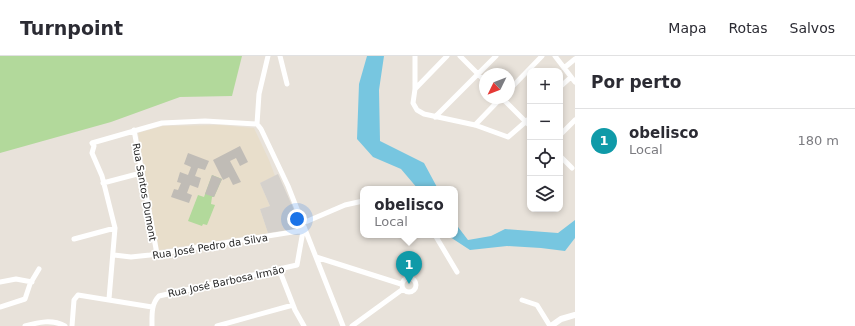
<!DOCTYPE html>
<html lang="pt">
<head>
<meta charset="utf-8">
<style>
  body { margin:0; font-family:"DejaVu Sans",sans-serif; background:#f2f2f3; color:#2b2b33 }
  .controls { position:absolute; right:12px; top:12px; display:grid; overflow:hidden; border-radius:8px; box-shadow:0 2px 6px #0003 }
  .controls button { width:36px; height:36px; display:grid; place-items:center; padding:0; border:0; border-bottom:1px solid #e1e1e2; background:#fff; color:#2b2b33; font:20px sans-serif }
  .compass { position:absolute; left:479px; top:12px; width:36px; height:36px; border-radius:50%; background:#fff; box-shadow:0 2px 6px #0003; rotate:227deg }
  .you { position:absolute; left:297px; top:163px; width:14px; height:14px; margin:-10px; border:3px solid #fff; border-radius:50%; background:#1a73e8; box-shadow:0 0 0 6px #1a73e833 }
  .badge { display:grid; place-items:center; width:26px; height:26px; border-radius:50%; background:#ea580c; color:#fff; font-size:13px; font-weight:700 }
  .pin { position:absolute; translate:-50% -33px; filter:drop-shadow(0 1px 2px #0008) }
  .pin::after { content:''; position:absolute; top:21px; width:14px; height:12px; background:inherit; clip-path:polygon(0 0,100% 0,50% 100%) }
  .popup { position:absolute; left:360px; top:130px; width:98px; height:52px; box-sizing:border-box; display:grid; place-content:center; border-radius:8px; background:#fff; filter:drop-shadow(0 1px 3px #0005); font-size:13px; white-space:nowrap; color:#7c7c81 }
  .popup b { font-size:15px; color:#2b2b33 }
  .popup::after { content:''; position:absolute; left:50%; top:100%; margin-left:-8px; border:8px solid transparent; border-top-color:#fff }
  .list { margin:0; padding:0; list-style:none }
  h2 { display:flex; justify-content:space-between; align-items:center; height:52px; margin:0; padding:0 16px; font-size:17px }
  h2 small { font-size:13px; font-weight:400; color:#7c7c81 }
  .list li { display:grid; grid-template-columns:26px 1fr auto; gap:12px; align-items:center; box-sizing:border-box; height:64px; padding:0 16px; border-top:1px solid #e1e1e2 }
  .list b { display:block; font-size:15px; white-space:nowrap }
  .list p { margin:0; font-size:13px; white-space:nowrap; color:#7c7c81 }
  .list em { font-size:13px; font-style:normal; color:#7c7c81 }
  .icon { flex:none; width:22px; height:22px; fill:none; stroke:currentColor; stroke-width:2; stroke-linecap:round; stroke-linejoin:round }
  .map { position:relative; flex:none; width:575px; height:270px; overflow:hidden }
  header { display:flex; align-items:center; gap:24px; box-sizing:border-box; height:56px; padding:0 20px; background:#fff; border-bottom:1px solid #e1e1e2 }
  header strong { font-size:19px }
  nav { display:flex; gap:22px; margin-inline-start:auto; font-size:14px }
  main { display:flex }
  aside { flex:1; background:#fff }
  .map>svg:first-child { display:block }
</style>
</head>
<body>
<header>
<strong>Turnpoint</strong>
<nav><a>Mapa</a><a>Rotas</a><a>Salvos</a></nav>
</header>
<main>
<div class="map">
<svg width="575" height="270" viewBox="0 0 575 270">
  <rect width="100%" height="100%" fill="#e8e2da"/>
  <path fill="#e8decb" d="M220,69L254,72L269,104L275,120L260,127L270,150L260,153L268,177L159,194L138,77L163,70Z"/>
  <path fill="#b2d99b" d="M0,0H242L232,40L180,41L111,66L0,97Z
    M212,119L222,123L214,141H212L211,148L215,149L207,169L203,168L202,170L188,165L198,139L204,141Z"/>
  <path fill="#d5d1cc" d="M278,118L302,172L268,177L260,153L270,150L260,127Z"/>
  <path fill="#77c6e0" d="M367,0H384L379,34L380,85L424,107L438,133H418L401,113L373,101L357,83L359,28Z
    M575,164V182L565,195L541,192L507,190L470,194L447,179H455V167L468,184L491,180L505,173L558,177Z"/>
  <path fill="#c0bcb6" d="M240,90L248,106L240,110L236,102L230,105L241,126L233,129L229,121L223,124L213,104Z
    M188,97L209,105L205,114L198,112L195,120L201,122L198,132L190,129L187,137L192,139L189,147L171,141L174,133L178,134L181,127L177,126L180,116L188,119L191,111L184,108Z
    M212,119L222,123L214,141L205,138Z"/>
  <g fill="none" stroke-linecap="round" stroke-linejoin="round">
    <path stroke="#fff" stroke-width="5" d="M280,0L287,28
      M415,0V33L413,47L417,54L424,58L475,69L508,81L530,62
      M460,0L485,25
      M555,0L575,26
      M564,12L575,3
      M560,31L571,21
      M415,33L447,0
      M509,34L542,0
      M502,42L530,70
      M435,61L496,0
      M257,68L261,73L288,130L343,270
      M257,68L259,38L268,0
      M475,69L501,42
      M134,74L157,198
      M560,79L575,64
      M560,100L572,112
      M103,127L141,117
      M303,167L345,149L363,145
      M435,179L457,216
      M74,183L115,172
      M114,199L131,201L150,199L305,174
      M316,201L401,228
      M279,213L295,254L304,270
      M402 229a7 7 0 1 1 14 0a7 7 0 1 1-14 0Z
      M0,226L16,223L32,226
      M109,243L115,172L102,120L92,97L94,90L92,87L162,67L205,65L257,68
      M522,244L537,249L550,270
      M0,251L25,243L30,228L39,213
      M25,270C39,266 52,263 65,270
      M72,270L74,244L78,239L152,251
      M152,270C152,259 151,248 159,240L297,209L303,175
      M217,270L293,249
      M352,270L403,233"/>
    <path stroke="#fff" stroke-width="6" d="M551,270L561,263L575,259"/>
  </g>
  <g text-anchor="middle" stroke-width="3.5" stroke-linejoin="round" paint-order="stroke">
    <g font-size="10" fill="#272727" stroke="#fff">
      <text transform="translate(145 136) rotate(80)" y="4">Rua Santos Dumont</text>
      <text transform="translate(210 190) rotate(-9)" y="4">Rua José Pedro da Silva</text>
      <text transform="translate(226 225) rotate(-12)" y="4">Rua José Barbosa Irmão</text>
    </g>
  </g>
</svg>
<div class="controls">
<button>+</button>
<button>−</button>
<button><svg class="icon" aria-label="locate" viewBox="0 0 24 24"><circle cx="12" cy="12" r="6"/><path d="M12 2v4M12 18v4M2 12h4M18 12h4"/></svg></button>
<button><svg class="icon" aria-label="layers" viewBox="0 0 24 24"><path d="M12 4l9 5-9 5-9-5zM3 14l9 5 9-5"/></svg></button>
</div>
<svg class="compass" viewBox="-18 -18 36 36"><path d="M0-13l5 13h-10z" fill="#e53935"/><path d="M0 13l5-13h-10z" fill="#7c7c81"/></svg>
<div class="you"></div>
<div class="pin badge" style="left:409px;top:228px;background:#0f9aa8">1</div>
<div class="popup"><b>obelisco</b>Local</div>
</div>
<aside>
<h2>Por perto<small></small></h2>
<ul class="list">
<li><span class="badge" style="background:#0f9aa8">1</span><div><b>obelisco</b><p>Local</p></div><em>180 m</em></li>
</ul>
</aside>
</main>
</body>
</html>
